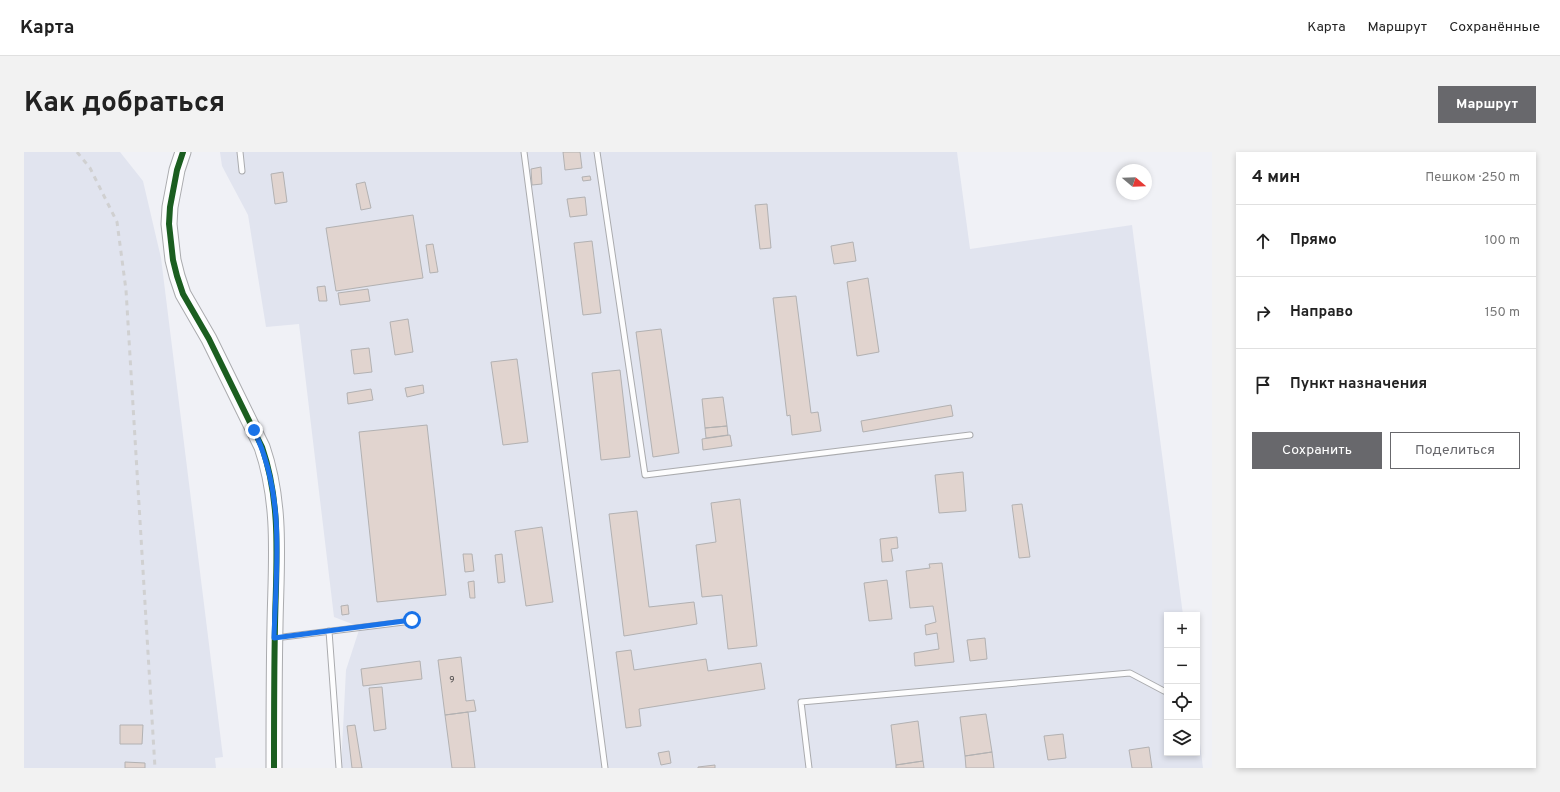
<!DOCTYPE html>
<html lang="ru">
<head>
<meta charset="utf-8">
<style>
  body { margin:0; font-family:Overpass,sans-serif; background:#f2f2f2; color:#222 }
  .controls { position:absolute; right:12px; bottom:12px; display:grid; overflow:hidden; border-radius:0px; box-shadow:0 2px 6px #0003 }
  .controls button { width:36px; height:36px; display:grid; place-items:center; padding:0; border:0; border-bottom:1px solid #e0e0e0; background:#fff; color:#222; font:20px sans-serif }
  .compass { position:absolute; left:1092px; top:12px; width:36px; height:36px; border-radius:50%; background:#fff; box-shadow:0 2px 6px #0003; rotate:109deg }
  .stop { position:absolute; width:12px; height:12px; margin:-9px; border:3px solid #1a73e8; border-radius:50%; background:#fff }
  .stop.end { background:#1a73e8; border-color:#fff; box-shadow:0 1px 4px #0008 }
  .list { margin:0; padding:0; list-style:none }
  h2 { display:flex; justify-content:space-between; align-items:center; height:52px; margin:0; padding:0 16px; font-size:17px }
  h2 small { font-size:13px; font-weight:400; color:#767676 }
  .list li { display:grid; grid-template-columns:26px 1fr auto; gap:12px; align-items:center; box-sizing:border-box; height:72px; padding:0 16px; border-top:1px solid #e0e0e0 }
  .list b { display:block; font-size:15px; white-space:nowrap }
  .list em { font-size:13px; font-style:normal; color:#767676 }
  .actions { display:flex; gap:8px; padding:12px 16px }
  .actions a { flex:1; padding:9px 0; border:1px solid #68686c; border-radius:0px; text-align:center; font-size:14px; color:#68686c }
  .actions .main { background:#68686c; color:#fff }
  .icon { flex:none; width:22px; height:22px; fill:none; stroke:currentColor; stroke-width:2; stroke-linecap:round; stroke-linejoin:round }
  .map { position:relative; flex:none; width:1188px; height:616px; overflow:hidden; border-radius:0px }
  header { display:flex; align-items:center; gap:24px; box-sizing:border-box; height:56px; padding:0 20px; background:#fff; border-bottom:1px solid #e0e0e0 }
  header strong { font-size:19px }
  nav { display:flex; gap:22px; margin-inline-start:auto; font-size:14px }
  .intro { display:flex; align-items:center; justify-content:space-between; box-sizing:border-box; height:96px; padding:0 24px }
  h1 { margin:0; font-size:28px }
  .button { padding:10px 18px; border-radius:0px; background:#68686c; color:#fff; font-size:14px; font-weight:700 }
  main { display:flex; gap:24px; padding:0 24px }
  aside { flex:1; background:#fff; border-radius:0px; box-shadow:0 2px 6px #0003 }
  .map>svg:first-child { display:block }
</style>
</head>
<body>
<header>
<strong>Карта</strong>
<nav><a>Карта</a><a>Маршрут</a><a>Сохранённые</a></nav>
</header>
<div class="intro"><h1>Как добраться</h1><a class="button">Маршрут</a></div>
<main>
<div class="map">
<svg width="1188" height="616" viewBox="0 0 1188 616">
  <rect width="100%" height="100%" fill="#f0f1f6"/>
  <path fill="#e1e4ef" d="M0,0H96L119,29L137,106L199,605L191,606L192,616H0Z
    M196,0H933L946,97L1108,73L1159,463H1143V601H1173V567L1179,616H317L322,518L336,475L310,465L275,172L242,175L224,63L198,14Z"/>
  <path fill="#e1d4cf" stroke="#b2b1b2" d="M539,0H556L558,16L541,18Z
    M517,15L518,32L508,33L507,17Z
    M259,20L263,50L251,52L247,22Z
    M566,24L567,28L559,29L558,25Z
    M341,30L347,56L337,58L332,32Z
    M561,45L563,63L546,65L543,47Z
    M743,52L747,96L736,97L731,53Z
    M389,63L399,126L312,139L302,76Z
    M568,89L577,161L559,163L550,91Z
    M829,90L832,109L810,112L807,94Z
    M409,92L414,120L406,121L402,93Z
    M844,126L855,200L833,204L823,130Z
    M301,134L303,149H295L293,135Z
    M344,137L346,149L316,153L314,141Z
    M772,144L787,261L794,260L797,279L768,283L766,263L763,264L749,146Z
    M384,167L389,200L371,203L366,170Z
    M637,177L655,301L629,305L612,180Z
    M345,196L348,220L330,222L327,198Z
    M493,207L504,290L479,293L467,210Z
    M596,218L606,305L577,308L568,221Z
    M399,233L400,241L383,245L381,236Z
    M347,237L349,248L324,252L323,241Z
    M699,245L703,274L681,276L678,247Z
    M927,253L929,264L839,280L837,269Z
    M403,273L422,443L353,450L335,280Z
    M703,274L704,283L682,286L681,276Z
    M706,283L708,294L679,298L678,287Z
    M939,320L942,359L915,361L911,323Z
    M716,347L733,494L704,497L698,443L678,445L672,393L692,390L687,351Z
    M998,352L1006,405L995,406L988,353Z
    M613,359L625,455L670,450L673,472L600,484L585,362Z
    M518,375L529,450L502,454L491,379Z
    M873,385L874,396L867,397L869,409L858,410L856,387Z
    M439,402H448L450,419L441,420Z
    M478,402L481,430L474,431L471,403Z
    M918,411L930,510L891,514L890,501L915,497L913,481L902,483L901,473L912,470L909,454L886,456L882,419L906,416L905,412Z
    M863,428L868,467L845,469L840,431Z
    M450,429L451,446H446L444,430Z
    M324,453L325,462L318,463L317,454Z
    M961,486L963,507L946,509L943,488Z
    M607,498L610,518L682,507L684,519L737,511L741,537L615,557L617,574L602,576L592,500Z
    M437,505L442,549L450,548L452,559L421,563L414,508Z
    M396,509L398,527L339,534L337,517Z
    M358,535L362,577L350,579L345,536Z
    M444,560L451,616H428L421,563Z
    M962,562L968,600L941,604L936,565Z
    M894,569L899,609L872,613L867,573Z
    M96,573H119L118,592H96Z
    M331,573L338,616H328L323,574Z
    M1039,582L1042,606L1024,608L1020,584Z
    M1125,595L1128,616H1108L1105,598Z
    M645,599L647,611L637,613L634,601Z
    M968,600L970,616H942L941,604Z
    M899,609L900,616H872V613Z
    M101,610L121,611V616H101Z
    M691,613V616H674V615Z"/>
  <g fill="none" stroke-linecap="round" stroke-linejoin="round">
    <g stroke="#aaabae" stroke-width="7">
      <path id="lane" d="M216,0L218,19
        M500,0L581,616
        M573,0L621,323L946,283
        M305,479L315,616
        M251,486L388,469
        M785,616L777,550L1106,521L1140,539"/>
    </g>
    <g stroke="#aaabae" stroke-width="17">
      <path id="secondary" d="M159,0L153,18L146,55L145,72L149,108L153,124L159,142L185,187L238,295C258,353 252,412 251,473C250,521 250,568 250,616"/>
    </g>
    <use href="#lane" stroke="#fdfdfe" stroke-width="5"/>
    <use href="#secondary" stroke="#fdfdfe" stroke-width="15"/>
    <path stroke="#d0d0d1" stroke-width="3" stroke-dasharray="5 5" stroke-linecap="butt" d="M53,0L66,16L93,70L102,138L131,616"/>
    <g stroke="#fcfdff" stroke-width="8">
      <path id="cycleway" d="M159,0L153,18L146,55L145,72L149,108L153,124L159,142L185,187L238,295C258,353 252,412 251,473C250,521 250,568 250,616"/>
    </g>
    <use href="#cycleway" stroke="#1b5e20" stroke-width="6"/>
  </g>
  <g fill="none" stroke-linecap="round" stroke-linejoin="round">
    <path stroke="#1a73e8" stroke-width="5" d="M230,278C262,345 252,415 250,486L388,468"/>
  </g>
  <g text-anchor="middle" stroke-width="3.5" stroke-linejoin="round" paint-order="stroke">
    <g font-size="9" fill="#4f4c4d">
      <text x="428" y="531">9</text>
    </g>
  </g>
</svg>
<div class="controls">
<button>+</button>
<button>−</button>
<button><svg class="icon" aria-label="locate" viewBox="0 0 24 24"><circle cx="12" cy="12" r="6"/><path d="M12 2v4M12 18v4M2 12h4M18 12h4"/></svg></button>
<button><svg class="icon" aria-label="layers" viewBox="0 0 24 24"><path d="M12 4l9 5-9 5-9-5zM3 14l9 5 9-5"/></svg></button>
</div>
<svg class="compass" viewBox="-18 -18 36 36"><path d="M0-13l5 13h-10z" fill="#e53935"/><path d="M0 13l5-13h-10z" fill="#767676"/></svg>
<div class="stop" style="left:388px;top:468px"></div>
<div class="stop end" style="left:230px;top:278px"></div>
</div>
<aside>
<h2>4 мин<small>Пешком · 250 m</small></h2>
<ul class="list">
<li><svg class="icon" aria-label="ahead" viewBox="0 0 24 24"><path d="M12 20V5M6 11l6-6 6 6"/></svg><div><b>Прямо</b></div><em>100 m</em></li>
<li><svg class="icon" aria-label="right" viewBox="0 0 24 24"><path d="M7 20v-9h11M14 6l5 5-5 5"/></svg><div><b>Направо</b></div><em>150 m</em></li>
<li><svg class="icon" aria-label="arrive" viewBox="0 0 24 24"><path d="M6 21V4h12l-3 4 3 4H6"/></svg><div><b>Пункт назначения</b></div></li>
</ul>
<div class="actions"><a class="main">Сохранить</a><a>Поделиться</a></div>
</aside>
</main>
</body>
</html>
